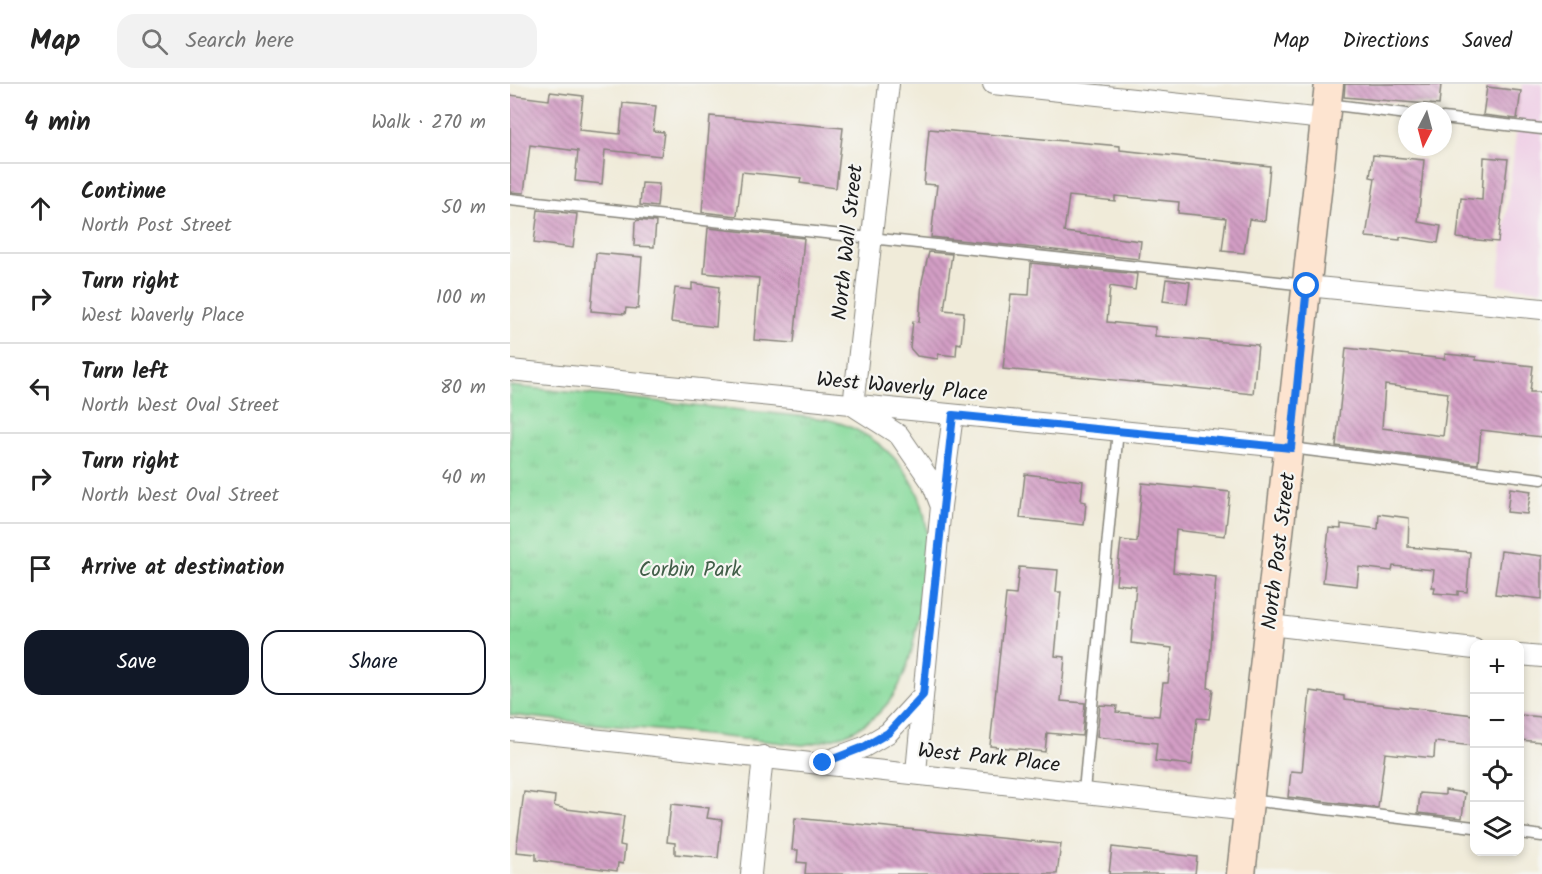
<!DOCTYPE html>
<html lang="en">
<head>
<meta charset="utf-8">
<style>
  body { margin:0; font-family:Kalam,sans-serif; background:#f2f2f2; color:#222 }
  .controls { position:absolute; right:18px; bottom:18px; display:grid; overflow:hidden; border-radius:12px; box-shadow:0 3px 9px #0003 }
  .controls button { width:54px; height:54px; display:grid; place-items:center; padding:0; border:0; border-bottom:2px solid #e0e0e0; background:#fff; color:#222; font:30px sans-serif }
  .compass { position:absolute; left:888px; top:18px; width:54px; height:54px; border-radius:50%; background:#fff; box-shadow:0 3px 9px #0003; rotate:186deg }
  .stop { position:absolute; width:18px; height:18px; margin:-14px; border:4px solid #1a73e8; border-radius:50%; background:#fff }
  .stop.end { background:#1a73e8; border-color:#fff; box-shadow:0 2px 6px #0008 }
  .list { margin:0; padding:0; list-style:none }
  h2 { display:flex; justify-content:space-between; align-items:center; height:78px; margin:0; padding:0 24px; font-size:26px }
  h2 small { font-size:20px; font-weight:400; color:#767676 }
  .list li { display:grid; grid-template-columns:39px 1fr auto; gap:18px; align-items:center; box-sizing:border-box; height:90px; padding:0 24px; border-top:2px solid #e0e0e0 }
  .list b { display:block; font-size:22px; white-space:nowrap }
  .list p { margin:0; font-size:20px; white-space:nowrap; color:#767676 }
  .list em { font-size:20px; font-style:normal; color:#767676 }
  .actions { display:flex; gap:12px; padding:18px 24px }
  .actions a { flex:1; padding:14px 0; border:2px solid #111827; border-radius:18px; text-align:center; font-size:21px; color:#111827 }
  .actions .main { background:#111827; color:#fff }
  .icon { flex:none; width:33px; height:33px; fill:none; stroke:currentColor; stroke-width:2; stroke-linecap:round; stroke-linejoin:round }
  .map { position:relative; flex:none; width:1032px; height:790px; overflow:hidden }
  header { display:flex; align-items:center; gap:36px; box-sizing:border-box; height:84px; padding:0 30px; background:#fff; border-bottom:2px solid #e0e0e0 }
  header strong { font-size:28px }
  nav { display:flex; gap:33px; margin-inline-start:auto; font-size:21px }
  .search { width:420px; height:54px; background:#f2f2f2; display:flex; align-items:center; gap:15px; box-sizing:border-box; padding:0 21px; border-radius:18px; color:#767676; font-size:22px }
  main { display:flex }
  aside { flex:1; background:#fff }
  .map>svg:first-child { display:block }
</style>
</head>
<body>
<header>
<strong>Map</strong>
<div class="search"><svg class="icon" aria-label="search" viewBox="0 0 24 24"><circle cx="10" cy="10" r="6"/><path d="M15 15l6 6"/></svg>Search here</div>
<nav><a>Map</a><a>Directions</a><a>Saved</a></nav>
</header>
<main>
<aside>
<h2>4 min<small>Walk · 270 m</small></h2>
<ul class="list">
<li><svg class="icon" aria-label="ahead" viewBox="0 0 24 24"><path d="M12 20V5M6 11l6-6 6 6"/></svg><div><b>Continue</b><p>North Post Street</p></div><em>50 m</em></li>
<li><svg class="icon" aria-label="right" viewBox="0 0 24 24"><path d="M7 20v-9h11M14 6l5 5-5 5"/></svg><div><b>Turn right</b><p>West Waverly Place</p></div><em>100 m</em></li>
<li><svg class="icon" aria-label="left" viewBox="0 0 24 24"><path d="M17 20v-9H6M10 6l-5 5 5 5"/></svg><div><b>Turn left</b><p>North West Oval Street</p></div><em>80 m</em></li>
<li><svg class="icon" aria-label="right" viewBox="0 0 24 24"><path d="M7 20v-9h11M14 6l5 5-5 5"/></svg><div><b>Turn right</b><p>North West Oval Street</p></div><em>40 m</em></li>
<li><svg class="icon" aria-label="arrive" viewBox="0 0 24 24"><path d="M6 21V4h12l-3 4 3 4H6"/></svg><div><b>Arrive at destination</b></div></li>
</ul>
<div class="actions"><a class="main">Save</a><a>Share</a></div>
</aside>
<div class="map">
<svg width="1032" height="790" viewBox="0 0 1032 790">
  <defs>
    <pattern id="park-tufts" width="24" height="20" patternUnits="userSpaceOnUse" patternTransform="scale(1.5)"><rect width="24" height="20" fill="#87da9b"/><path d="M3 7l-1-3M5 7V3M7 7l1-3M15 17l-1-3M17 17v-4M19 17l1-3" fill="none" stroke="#74ba85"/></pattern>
    <pattern id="building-back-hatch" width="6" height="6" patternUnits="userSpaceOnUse" patternTransform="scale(1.5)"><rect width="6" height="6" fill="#d39ec5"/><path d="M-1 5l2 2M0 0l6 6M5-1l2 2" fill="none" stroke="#aa809f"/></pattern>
  </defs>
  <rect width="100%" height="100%" fill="#f6f6f2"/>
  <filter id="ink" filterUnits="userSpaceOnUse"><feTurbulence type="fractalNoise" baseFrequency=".0167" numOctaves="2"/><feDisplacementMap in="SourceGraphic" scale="12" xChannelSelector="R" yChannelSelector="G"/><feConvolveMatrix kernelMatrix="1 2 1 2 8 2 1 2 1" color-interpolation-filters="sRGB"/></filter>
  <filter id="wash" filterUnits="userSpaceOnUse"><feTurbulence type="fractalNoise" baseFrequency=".008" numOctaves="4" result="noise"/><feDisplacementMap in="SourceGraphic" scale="24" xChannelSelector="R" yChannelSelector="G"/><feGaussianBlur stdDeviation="1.35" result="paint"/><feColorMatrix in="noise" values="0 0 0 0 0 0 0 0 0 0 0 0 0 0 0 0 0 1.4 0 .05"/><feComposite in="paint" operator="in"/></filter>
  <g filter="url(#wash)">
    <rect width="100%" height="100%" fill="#f0ebd9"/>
    <path fill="#efd0e6" d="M1012,0H1032V206L988,201Z"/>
    <path fill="url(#park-tufts)" stroke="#527b5c" stroke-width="1.5" d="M0,302L316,335C366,347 410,387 416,441C419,463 413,487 411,509C402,592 386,648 293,661L0,631Z"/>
    <g id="blocks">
      <path fill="url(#building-back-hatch)" fill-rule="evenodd" d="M835,0H931L929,21L834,13Z
        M977,3L1011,7L1007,35L973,31Z
        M40,8L73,12L69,46L110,50L113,19L146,22L143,47L154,48L151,72L95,66L92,100L65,97L68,67L20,61L14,109L0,108V11L39,16Z
        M200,32L333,44L326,104L290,99L291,94L232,88L227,132L192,128Z
        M419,45L610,62V66L760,82L755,137L739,135L734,169L712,167L716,134L668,129L669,118L605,112V117L559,112L554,148L631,157L629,175L421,153L427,101L414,100Z
        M863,71L914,76L908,138L931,142L928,159L890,153V156L856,153L865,94L860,93Z
        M974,73L998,75L988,158L947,154L951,114L972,116Z
        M132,99L149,100L147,123L130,121Z
        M28,126L67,130L63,164L24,159Z
        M128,136L146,138L144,163L124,162L125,138Z
        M198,144L294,154L284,259L244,256L249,194L194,189Z
        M419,168L442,170L434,226L454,228L451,260L447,259L446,272L428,270V275L407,272L400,264L403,237L409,238L412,197Z
        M86,169L132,173L128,225L116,224L115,230L81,227Z
        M521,179L627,190L625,206L600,202L597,238L645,243V252L748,261L743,310L493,285L501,210L519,211Z
        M656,195L680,198L677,220L653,217Z
        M182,199L209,203L206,243L161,238L165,204L182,206Z
        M836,264L935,275V270L966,273V276L1023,282L1020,308H1032V353L971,346L968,380L826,362ZM875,301L938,309L933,352L872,344Z
        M515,390L573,397L571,417L576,418L574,441L510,434Z
        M632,399L720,408L715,452L666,446L663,488L706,493L698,604L703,605L699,635L687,634L682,681L645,677L647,659L587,653L590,621L607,622L606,628L649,632L653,599H658L662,564L621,559L626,502L606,500L611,456L627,458Z
        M1000,404L1021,407L1017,430L997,428Z
        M869,430L899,434L898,463L960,468L957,508L948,507V511L924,509L925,503H922L924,486L883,482L882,487L849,483L847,502L813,498L819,444L831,445V440L868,445Z
        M991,467L1032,472V515L985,510Z
        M509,483L548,486L546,508H551L545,572L555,573L551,617L575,619L572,652L537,649L535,668L480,662L496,510L506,511Z
        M800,607L834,612V616L964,631V662L925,658L924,674L875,669L868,724L778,713L781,687L792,688Z
        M1010,631L1032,633V658L1010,656Z
        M935,706L955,709L952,734L908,729L910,709L935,711Z
        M14,708L45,712L44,722L56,725L114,732L110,761L115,762L113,780L108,779L107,787L26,776V770L6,768Z
        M161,720L199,724L197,734L212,736L208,774L165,770V759L157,758Z
        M285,734L551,760L547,790H295L296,779L287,778L288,766H282Z
        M602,763L687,773L685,790H599Z"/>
    </g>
  </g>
  <g filter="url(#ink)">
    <use href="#blocks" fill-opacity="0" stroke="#86847a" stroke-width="1.5"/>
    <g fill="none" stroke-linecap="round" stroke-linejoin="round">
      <g stroke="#86847a" stroke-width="13">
        <path id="lane" d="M818,20L897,30
          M933,34L1032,45
          M0,115L796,201
          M781,364L1032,395
          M574,707L608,346
          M740,716L964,743
          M1010,749L1032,752"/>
      </g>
      <g stroke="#86847a" stroke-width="22">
        <path id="street" d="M483,0L814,35
          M797,202L1032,225
          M0,286L781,364
          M343,322L379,0
          M345,323L389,351L422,399L430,420
          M760,541L964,565
          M1010,571L1032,573
          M0,646L739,727
          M316,677L354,663L378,649L413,611
          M406,688L431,422L443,331
          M241,790L253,672"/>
      </g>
      <g stroke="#86847a" stroke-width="31">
        <path id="secondary" d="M731,790L819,0"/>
      </g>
      <use href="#lane" stroke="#fff" stroke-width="10"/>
      <use href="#street" stroke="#fff" stroke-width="20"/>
      <use href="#secondary" stroke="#fde4d0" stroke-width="28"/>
    </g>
  </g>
  <g fill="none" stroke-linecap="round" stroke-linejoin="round" filter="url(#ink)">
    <path stroke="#1a73e8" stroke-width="8" d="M313,679L354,663L378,649L413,611L443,331L781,364L797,202"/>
  </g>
  <g text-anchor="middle" stroke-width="4.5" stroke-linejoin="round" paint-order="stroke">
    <g font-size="21" fill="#1c1c1c" stroke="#f6f6f2">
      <text transform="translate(337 158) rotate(-84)" y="7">North Wall Street</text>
      <text transform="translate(392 302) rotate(5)" y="7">West Waverly Place</text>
      <text transform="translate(768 467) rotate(-83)" y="7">North Post Street</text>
      <text transform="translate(479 673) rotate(6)" y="7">West Park Place</text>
    </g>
    <g font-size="21" fill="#415e48" stroke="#f6f6f2">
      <text x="180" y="492">Corbin Park</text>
    </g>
  </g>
</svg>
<div class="controls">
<button>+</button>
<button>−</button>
<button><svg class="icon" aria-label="locate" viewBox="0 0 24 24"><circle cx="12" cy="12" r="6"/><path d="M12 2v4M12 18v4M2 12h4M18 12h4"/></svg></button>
<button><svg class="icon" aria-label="layers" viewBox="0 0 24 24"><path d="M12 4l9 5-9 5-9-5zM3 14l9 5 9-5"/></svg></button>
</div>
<svg class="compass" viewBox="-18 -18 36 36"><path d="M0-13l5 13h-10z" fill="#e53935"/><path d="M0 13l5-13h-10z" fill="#767676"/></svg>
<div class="stop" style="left:797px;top:202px"></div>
<div class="stop end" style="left:313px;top:679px"></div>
</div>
</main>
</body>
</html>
